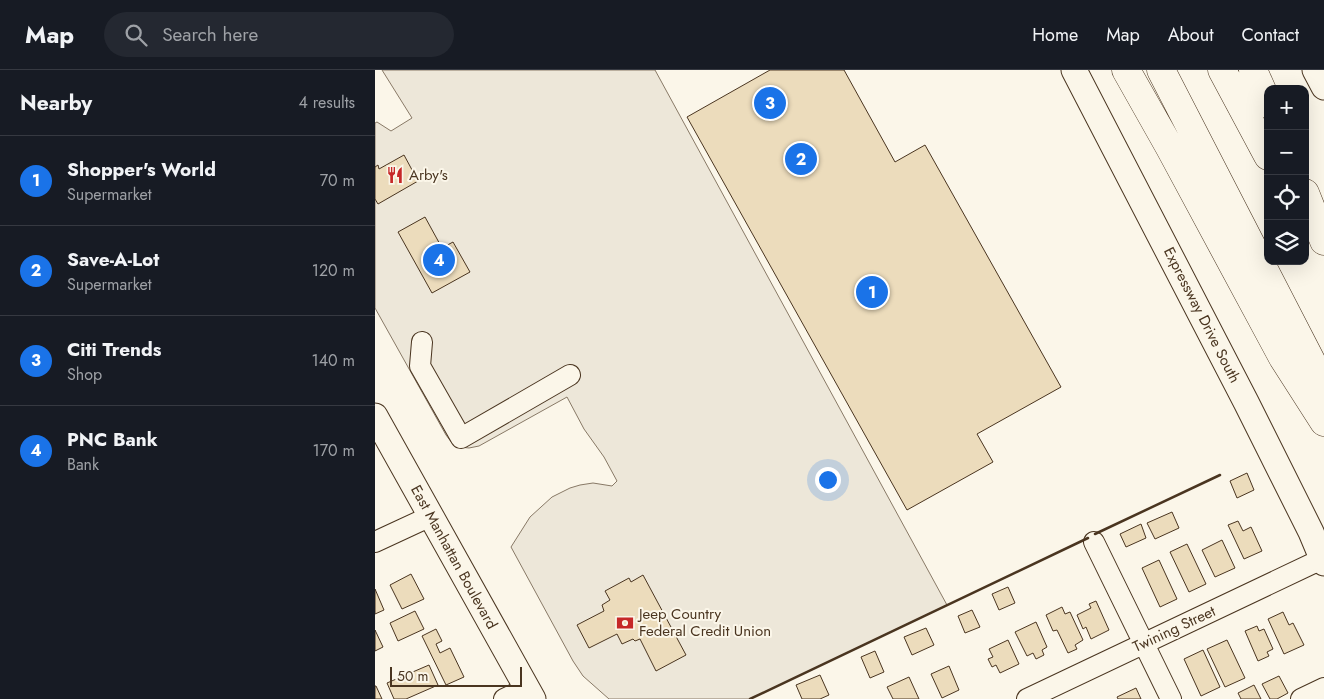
<!DOCTYPE html>
<html lang="en">
<head>
<meta charset="utf-8">
<style>
  body { margin:0; font-family:Jost,sans-serif; background:#242831; color:#f1f3f6 }
  .controls { position:absolute; right:15px; top:15px; display:grid; overflow:hidden; border-radius:10px; box-shadow:0 5px 20px #0002 }
  .controls button { width:45px; height:45px; display:grid; place-items:center; padding:0; border:0; border-bottom:1px solid #363941; background:#171b24; color:#f1f3f6; font:25px sans-serif }
  .scale { position:absolute; left:15px; bottom:12px; width:132px; box-sizing:border-box; padding-left:5px; border:2px solid #4a3520; border-top:0; font-size:14px; line-height:18px; white-space:nowrap; color:#4a3520; -webkit-text-stroke:4px #fbf6e9; paint-order:stroke }
  .you { position:absolute; left:452px; top:409px; width:18px; height:18px; margin:-12px; border:4px solid #fff; border-radius:50%; background:#1a73e8; box-shadow:0 0 0 8px #1a73e833 }
  .badge { display:grid; place-items:center; width:32px; height:32px; border-radius:50%; background:#1a73e8; color:#fff; font-size:16px; font-weight:700 }
  .pin { position:absolute; translate:-50% -50%; border:2px solid #fff; box-shadow:0 1px 5px #0006 }
  .list { margin:0; padding:0; list-style:none }
  h2 { display:flex; justify-content:space-between; align-items:center; height:65px; margin:0; padding:0 20px; font-size:21px }
  h2 small { font-size:16px; font-weight:400; color:#9ea1a6 }
  .list li { display:grid; grid-template-columns:32px 1fr auto; gap:15px; align-items:center; box-sizing:border-box; height:90px; padding:0 20px; border-top:1px solid #363941 }
  .list b { display:block; font-size:19px; white-space:nowrap }
  .list p { margin:0; font-size:16px; white-space:nowrap; color:#9ea1a6 }
  .list em { font-size:16px; font-style:normal; color:#9ea1a6 }
  .icon { flex:none; width:28px; height:28px; fill:none; stroke:currentColor; stroke-width:2; stroke-linecap:round; stroke-linejoin:round }
  .map { position:relative; flex:none; width:949px; height:629px; overflow:hidden }
  header { display:flex; align-items:center; gap:30px; box-sizing:border-box; height:70px; padding:0 25px; background:#171b24; border-bottom:1px solid #363941 }
  header strong { font-size:24px }
  nav { display:flex; gap:28px; margin-inline-start:auto; font-size:18px }
  .search { width:350px; height:45px; background:#242831; display:flex; align-items:center; gap:12px; box-sizing:border-box; padding:0 18px; border-radius:28px; color:#9ea1a6; font-size:19px }
  main { display:flex }
  aside { flex:1; background:#171b24 }
  .map>svg:first-child { display:block }
</style>
</head>
<body>
<header>
<strong>Map</strong>
<div class="search"><svg class="icon" aria-label="search" viewBox="0 0 24 24"><circle cx="10" cy="10" r="6"/><path d="M15 15l6 6"/></svg>Search here</div>
<nav><a>Home</a><a>Map</a><a>About</a><a>Contact</a></nav>
</header>
<main>
<aside>
<h2>Nearby<small>4 results</small></h2>
<ul class="list">
<li><span class="badge">1</span><div><b>Shopper's World</b><p>Supermarket</p></div><em>70 m</em></li>
<li><span class="badge">2</span><div><b>Save-A-Lot</b><p>Supermarket</p></div><em>120 m</em></li>
<li><span class="badge">3</span><div><b>Citi Trends</b><p>Shop</p></div><em>140 m</em></li>
<li><span class="badge">4</span><div><b>PNC Bank</b><p>Bank</p></div><em>170 m</em></li>
</ul>
</aside>
<div class="map">
<svg width="949" height="629" viewBox="0 0 949 629">
  <rect width="100%" height="100%" fill="#fbf6e9"/>
  <path fill="#ede7d9" stroke="#887966" d="M7,0H280L572,535L375,629H234L208,606L198,591L136,477L155,447L177,427L195,418L205,415L218,413L237,416L242,411L229,387L209,359L192,327L104,376L94,378L84,377L77,373L71,365L0,238V53L2,52L16,61L37,48Z"/>
  <path fill="#ecdcbc" stroke="#4a3520" d="M395,0H469L520,92L550,75L686,317L602,364L618,392L532,440L312,47Z
    M29,85L43,111L3,134L0,129V97L3,95L4,99Z
    M50,147L67,178L78,172L95,202L57,223L23,162Z
    M872,403L879,420L862,428L855,411Z
    M797,442L804,458L780,469L772,453Z
    M863,451L868,461L876,457L887,481L869,489L853,455Z
    M766,454L771,468L751,477L745,464Z
    M847,470L860,498L840,507L827,480Z
    M812,474L831,514L814,522L795,482Z
    M784,490L802,529L785,537L767,498Z
    M36,504L49,529L27,539L15,515Z
    M268,505L311,585L281,601L265,569L260,571L258,569L247,574L242,564L214,578L202,555L229,541L227,535L235,530L230,521L254,508L256,512Z
    M633,517L640,533L624,540L617,524Z
    M0,519L9,540L0,544Z
    M721,531L734,560L716,569L711,557L708,559L702,545L716,538L714,534Z
    M687,537L690,544L695,542L708,570L700,575L702,579L693,583L682,560L678,561L671,545Z
    M597,540L605,557L590,563L583,546Z
    M40,541L49,559L23,571L15,553Z
    M908,542L914,555L918,553L929,575L909,584L893,549Z
    M661,552L672,577L667,580L669,585L661,589L658,583L652,586L640,562Z
    M882,556L884,561L889,559L898,579L892,582L894,586L883,591L870,561Z
    M551,558L559,575L537,585L529,567Z
    M61,559L67,571L61,574L65,583L75,578L89,607L71,615L47,566Z
    M0,560L8,577L0,581Z
    M633,570L644,594L625,603L621,595L617,597L613,589L618,587L614,579Z
    M852,570L870,608L850,617L832,579Z
    M828,580L845,617L826,626L809,589Z
    M500,581L509,602L495,608L486,587Z
    M54,595L63,615L31,629H19L12,613Z
    M574,596L584,620L567,628L556,604Z
    M445,605L454,625L445,629H427L421,615Z
    M904,606L913,623L902,629H895L887,614Z
    M534,607L544,629H518L512,617Z
    M879,615L886,629H866L863,623Z
    M0,616H1L7,629H0Z
    M761,618L766,629H743L742,627Z"/>
  <g fill="none" stroke-linecap="round" stroke-linejoin="round">
    <g stroke="#4a3520" stroke-width="22">
      <path id="minor" d="M47,272L45,296L86,368L195,305
        M0,472L56,446
        M719,472L796,629
        M129,629L152,618
        M652,629L947,489
        M926,629L949,618"/>
    </g>
    <g stroke="#4a3520" stroke-width="27">
      <path id="major" d="M699,0L871,332L936,462L949,493
        M940,0L949,17
        M0,346L158,629"/>
    </g>
    <g stroke="#4a3520" stroke-width="29">
      <path id="highway" d="M751,0L795,78L908,288L949,352
        M786,0L949,316
        M847,0L893,86
        M878,0L893,34
        M930,123L949,171"/>
    </g>
    <use href="#minor" stroke="#fbf6e9" stroke-width="20"/>
    <use href="#major" stroke="#fbf6e9" stroke-width="25"/>
    <use href="#highway" stroke="#fbf6e9" stroke-width="28"/>
    <path stroke="#4a3520" stroke-width="2.5" d="M720,464L845,405
      M375,629L713,468"/>
  </g>
  <defs>
    <g id="restaurant-bare" transform="scale(1.35)"><path d="M-5-6h1v4h1v-4h1v4h1v-4h1v5L-1.5 .5V6h-2V.5L-5-1ZM5-6V6H3V1.5H1.5Q1.5-4 5-6Z" fill="#c62828" stroke="#fbf6e9" stroke-width="2.5" paint-order="stroke"/></g>
    <g id="bank-bare" transform="scale(1.35)"><path d="M-6-4H6V4H-6ZM0-2.3a2.3 2.3 0 1 0 0 4.6a2.3 2.3 0 1 0 0-4.6Z" fill="#c62828" stroke="#fbf6e9" stroke-width="2.5" paint-order="stroke"/></g>
  </defs>
  <g fill-rule="evenodd">
    <use href="#restaurant-bare" x="20" y="105"/>
    <use href="#bank-bare" x="250" y="553"/>
  </g>
  <g text-anchor="middle" stroke-width="4" stroke-linejoin="round" paint-order="stroke">
    <g font-size="15" fill="#4a3520" stroke="#fbf6e9" text-anchor="start">
      <text x="34" y="110">Arby's</text>
      <text x="264" y="549">Jeep Country<tspan x="264" dy="17">Federal Credit Union</tspan></text>
    </g>
    <g font-size="15" fill="#4a3520" stroke="#fbf6e9">
      <text transform="translate(827 245) rotate(63)" y="5">Expressway Drive South</text>
      <text transform="translate(79 487) rotate(61)" y="5">East Manhattan Boulevard</text>
      <text transform="translate(799 559) rotate(-25)" y="5">Twining Street</text>
    </g>
  </g>
</svg>
<div class="controls">
<button>+</button>
<button>−</button>
<button><svg class="icon" aria-label="locate" viewBox="0 0 24 24"><circle cx="12" cy="12" r="6"/><path d="M12 2v4M12 18v4M2 12h4M18 12h4"/></svg></button>
<button><svg class="icon" aria-label="layers" viewBox="0 0 24 24"><path d="M12 4l9 5-9 5-9-5zM3 14l9 5 9-5"/></svg></button>
</div>
<div class="scale">50 m</div>
<div class="you"></div>
<div class="pin badge" style="left:497px;top:222px">1</div>
<div class="pin badge" style="left:426px;top:89px">2</div>
<div class="pin badge" style="left:395px;top:33px">3</div>
<div class="pin badge" style="left:64px;top:190px">4</div>
</div>
</main>
</body>
</html>
